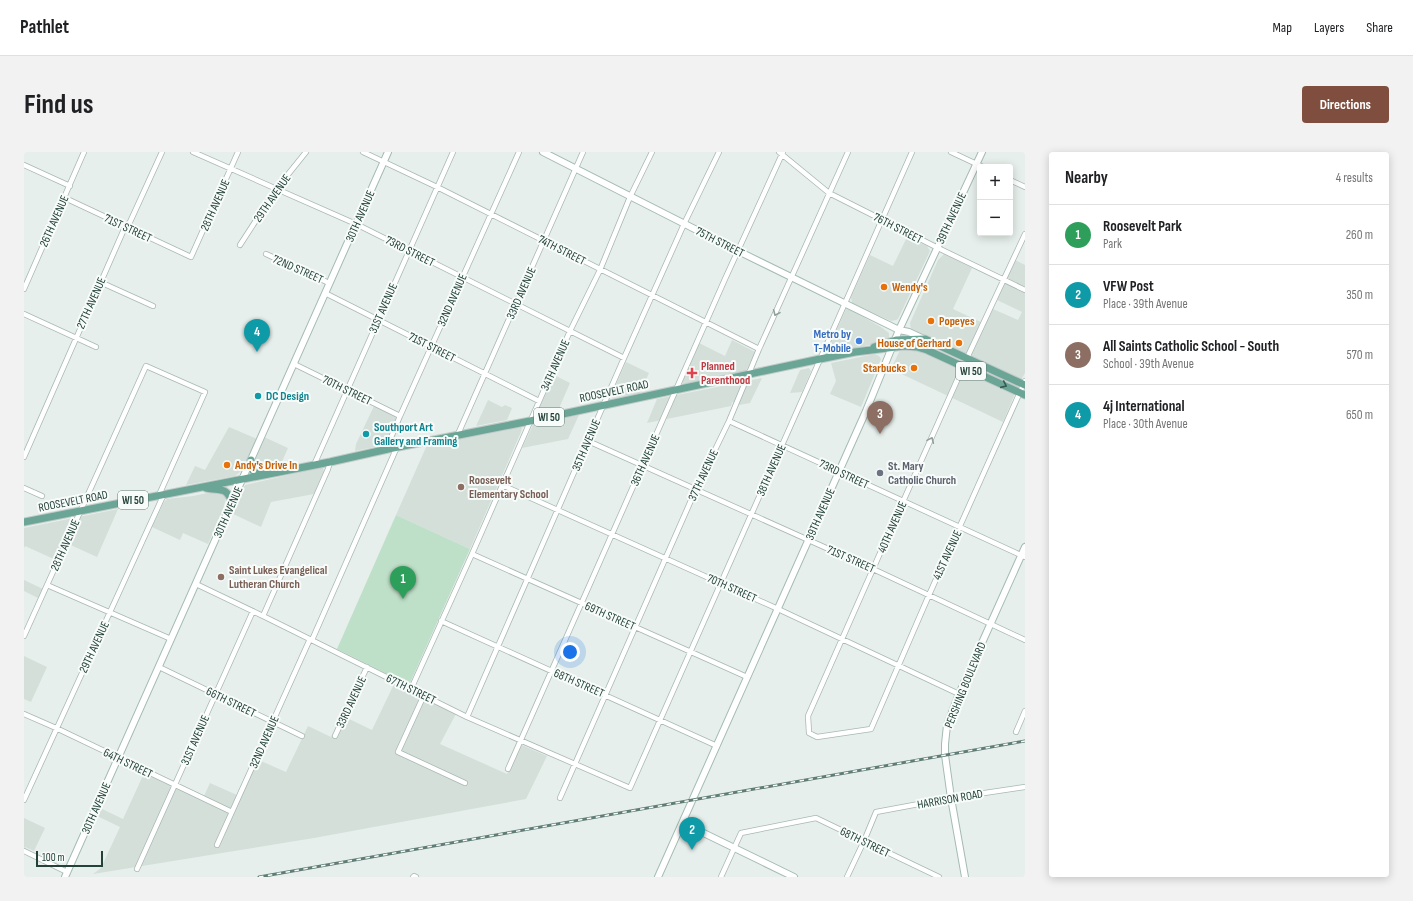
<!DOCTYPE html>
<html lang="en">
<head>
<meta charset="utf-8">
<style>
  body { margin:0; font-family:"Sofia Sans Condensed",sans-serif; background:#f2f2f2; color:#202124 }
  .controls { position:absolute; right:12px; top:12px; display:grid; overflow:hidden; border-radius:4px; box-shadow:0 2px 10px #0003 }
  .controls button { width:36px; height:36px; display:grid; place-items:center; padding:0; border:0; border-bottom:1px solid #e0e0e0; background:#fff; color:#202124; font:20px sans-serif }
  .scale { position:absolute; left:12px; bottom:10px; width:67px; box-sizing:border-box; padding-left:4px; border:2px solid #24423a; border-top:0; font-size:11px; line-height:14px; white-space:nowrap; color:#24423a; -webkit-text-stroke:3px #f7fbf9; paint-order:stroke }
  .you { position:absolute; left:546px; top:500px; width:14px; height:14px; margin:-10px; border:3px solid #fff; border-radius:50%; background:#1a73e8; box-shadow:0 0 0 6px #1a73e833 }
  .badge { display:grid; place-items:center; width:26px; height:26px; border-radius:50%; background:#7f4e3f; color:#fff; font-size:13px; font-weight:700 }
  .pin { position:absolute; translate:-50% -33px; filter:drop-shadow(0 1px 2px #0008) }
  .pin::after { content:''; position:absolute; top:21px; width:14px; height:12px; background:inherit; clip-path:polygon(0 0,100% 0,50% 100%) }
  .list { margin:0; padding:0; list-style:none }
  h2 { display:flex; justify-content:space-between; align-items:center; height:52px; margin:0; padding:0 16px; font-size:17px }
  h2 small { font-size:13px; font-weight:400; color:#757577 }
  .list li { display:grid; grid-template-columns:26px 1fr auto; gap:12px; align-items:center; box-sizing:border-box; height:60px; padding:0 16px; border-top:1px solid #e0e0e0 }
  .list b { display:block; font-size:15px; white-space:nowrap }
  .list p { margin:0; font-size:13px; white-space:nowrap; color:#757577 }
  .list em { font-size:13px; font-style:normal; color:#757577 }
  .map { position:relative; flex:none; width:1001px; height:725px; overflow:hidden; border-radius:4px }
  header { display:flex; align-items:center; gap:24px; box-sizing:border-box; height:56px; padding:0 20px; background:#fff; border-bottom:1px solid #e0e0e0 }
  header strong { font-size:19px }
  nav { display:flex; gap:22px; margin-inline-start:auto; font-size:14px }
  .intro { display:flex; align-items:center; justify-content:space-between; box-sizing:border-box; height:96px; padding:0 24px }
  h1 { margin:0; font-size:28px }
  .button { padding:10px 18px; border-radius:4px; background:#7f4e3f; color:#fff; font-size:14px; font-weight:700 }
  main { display:flex; gap:24px; padding:0 24px }
  aside { flex:1; background:#fff; border-radius:4px; box-shadow:0 2px 10px #0003 }
  .map>svg:first-child { display:block }
</style>
</head>
<body>
<header>
<strong>Pathlet</strong>
<nav><a>Map</a><a>Layers</a><a>Share</a></nav>
</header>
<div class="intro"><h1>Find us</h1><a class="button">Directions</a></div>
<main>
<div class="map">
<svg width="1001" height="725" viewBox="0 0 1001 725">
  <rect width="100%" height="100%" fill="#e6efeb"/>
  <path fill="#d4dfda" d="M883,85L903,94L906,99L874,167L872,168L867,169L828,151L827,145L846,103L869,114Z
    M920,102L948,116L929,157L961,172L969,157L994,168L998,160L973,148L991,108L1001,113V221L997,228L887,178L886,171L914,108Z
    M822,157L827,158L857,175L865,181V187L863,189L805,202L803,201V200Z
    M708,188L731,200L722,219L663,231H659L658,228L675,191L701,204Z
    M882,197L897,199L989,240L990,244L979,270L867,217L876,198Z
    M851,202L855,204L857,207L837,255L806,242L812,229L807,211Z
    M602,210L625,221L616,241L588,246L587,244Z
    M785,216L787,219L778,240L766,241L776,218Z
    M530,223L546,231L536,254V257L517,260L515,256Z
    M738,226L726,251L715,253L708,250L707,254L623,271L633,247Z
    M464,248L478,255L481,253L488,256L483,268L452,274Z
    M350,254L371,264L372,268L360,293L331,299L332,292Z
    M555,263L544,287L498,296L509,273Z
    M205,275L233,287L216,320L211,324L162,333L171,314L181,318Z
    M496,275L498,276L497,280L446,397L372,363L403,293Z
    M240,285L264,296L256,314L236,318L230,316V310Z
    M298,315L299,316L300,319L290,342L247,350L237,375L207,361L221,333Z
    M193,339L202,344V346L199,358L184,392L159,381L156,388L128,375L140,350L143,347L169,344Z
    M94,357L73,405L40,390L32,408L1,394L0,396V376Z
    M0,428L19,437L14,446L0,439Z
    M0,504L23,515L7,550L0,547Z
    M370,532L434,558L416,592L483,622L498,593L523,604L502,647L290,686L69,722L77,716L96,675L73,664L76,656L99,667L122,617L180,644L186,631L213,643L230,606L262,620L284,574L307,585L317,563L348,578Z
    M0,666L21,676L10,699L1,695L0,697Z"/>
  <path fill="#bfe0c8" d="M372,363L446,397L385,533L313,497Z"/>
  <g fill="none" stroke-linecap="round" stroke-linejoin="round">
    <g stroke="#a8b8b2" stroke-width="6">
      <path id="street" d="M169,0L332,72L600,206
        M339,0L413,35L735,197
        M755,0L805,41L914,96L1001,138
        M927,0L959,15
        M0,13L46,34
        M986,28L1001,35
        M41,46L167,105L214,0
        M216,93L253,36L282,0
        M242,102L305,131
        M76,130L129,154
        M0,137L60,0
        M301,141L515,249
        M0,162L72,195
        M943,206L1001,82
        M270,212L376,264
        M939,215L849,417L784,564L785,581L793,585L847,577L905,443L1001,229
        M705,269L1001,405
        M434,282L559,0
        M564,289L849,417L1001,488
        M364,297L366,288L376,264L495,0
        M0,305L101,75L106,70L138,0
        M290,313L429,0
        M478,333L754,457L935,542
        M0,336L18,344
        M448,402L723,525
        M172,432L239,464L443,565L606,636L888,0
        M23,433L147,487
        M239,464L304,317L306,310
        M417,469L693,594
        M0,484L122,214L181,240L135,343
        M288,488L373,295
        M135,515L278,584
        M387,537L448,402L546,179L576,118L606,45L628,0
        M400,543L374,600L441,631
        M0,562L32,576L208,660
        M443,565L600,206L660,72L695,0
        M992,580L1001,559
        M311,584L343,515
        M484,617L701,127L759,0
        M536,646L672,337L705,269L735,197L824,0
        M0,648L140,342
        M193,693L286,487
        M0,699L43,720
        M113,717L229,459
        M389,725L390,724L392,725
        M697,725L717,681L792,666L915,725
        M823,725L840,689L852,660L927,646L1001,635"/>
    </g>
    <g stroke="#a4bbb3" stroke-width="8">
      <path id="secondary" d="M519,0L714,99L875,178L885,180L900,187
        M659,671L770,725
        M41,725L364,0
        M634,725L842,259L875,178L958,0
        M941,725L927,646L921,603V592L923,573L935,542L1001,395"/>
    </g>
    <g stroke="#c2cac8" stroke-width="9">
      <path id="primary" d="M850,195L872,188L901,187L1001,233
        M227,308V314L229,319L239,322
        M182,336C196,339 202,334 208,350
        M0,370L306,310L364,297L506,269L796,207L831,200L880,194L893,195L903,198L1001,243"/>
    </g>
    <use href="#street" stroke="#fff" stroke-width="4.5"/>
    <use href="#secondary" stroke="#fff" stroke-width="6"/>
    <use href="#primary" stroke="#6aa596" stroke-width="7"/>
    <g stroke="#5f7d75" stroke-width="3">
      <path id="rail" d="M235,725L1001,589"/>
    </g>
    <use href="#rail" stroke="#f7fbf9" stroke-width="1.5" stroke-dasharray="4.5" stroke-linecap="butt"/>
  </g>
  <defs><path id="oneway-chevron" d="M-2-3.5L2.5 0L-2 3.5" fill="none" stroke-width="1.6" stroke-linecap="round" stroke-linejoin="round"/></defs>
  <g stroke="#92a09c">
    <use href="#oneway-chevron" transform="translate(752 161) rotate(114)"/>
    <use href="#oneway-chevron" transform="translate(907 288) rotate(-66)"/>
  </g>
  <use stroke="#365b51" href="#oneway-chevron" transform="translate(980 233) rotate(24)"/>
  <g fill="#e8710a" stroke="#f7fbf9" stroke-width="1.5">
    <circle cx="860" cy="135" r="4"/>
    <circle cx="907" cy="169" r="4"/>
    <circle cx="935" cy="191" r="4"/>
    <circle cx="890" cy="216" r="4"/>
    <circle cx="203" cy="313" r="4"/>
  </g>
  <circle fill="#3f7fe0" stroke="#f7fbf9" stroke-width="1.5" cx="835" cy="189" r="4"/>
  <path fill="#e0444e" stroke="#f7fbf9" stroke-width="1.5" d="M666 215h4v4h4v4h-4v4h-4v-4h-4v-4h4z"/>
  <g fill="#0f9aa8" stroke="#f7fbf9" stroke-width="1.5">
    <circle cx="234" cy="244" r="4"/>
    <circle cx="342" cy="282" r="4"/>
  </g>
  <circle fill="#6b7280" stroke="#f7fbf9" stroke-width="1.5" cx="856" cy="321" r="4"/>
  <g fill="#8d6e63" stroke="#f7fbf9" stroke-width="1.5">
    <circle cx="437" cy="335" r="4"/>
    <circle cx="197" cy="425" r="4"/>
  </g>
  <g text-anchor="middle" stroke-width="4" stroke-linejoin="round" paint-order="stroke">
    <g fill="#f7fbf9" stroke="#637a73" stroke-width="1">
      <rect x="932" y="210" width="30" height="18" rx="3"/>
      <rect x="510" y="256" width="30" height="18" rx="3"/>
      <rect x="94" y="339" width="30" height="18" rx="3"/>
    </g>
    <g font-size="11" font-weight="bold" fill="#24423a">
      <text x="947" y="223">WI 50</text>
      <text x="525" y="269">WI 50</text>
      <text x="109" y="352">WI 50</text>
    </g>
    <g font-size="12" fill="#24423a" stroke="#f7fbf9">
      <text transform="translate(248 46) rotate(-55)" y="4">29TH AVENUE</text>
      <text transform="translate(191 53) rotate(-66)" y="4">28TH AVENUE</text>
      <text transform="translate(336 64) rotate(-66)" y="4">30TH AVENUE</text>
      <text transform="translate(927 66) rotate(-65)" y="4">39TH AVENUE</text>
      <text transform="translate(30 69) rotate(-66)" y="4">26TH AVENUE</text>
      <text transform="translate(104 76) rotate(25)" y="4">71ST STREET</text>
      <text transform="translate(874 76) rotate(27)" y="4">76TH STREET</text>
      <text transform="translate(696 90) rotate(27)" y="4">75TH STREET</text>
      <text transform="translate(538 98) rotate(27)" y="4">74TH STREET</text>
      <text transform="translate(386 99) rotate(27)" y="4">73RD STREET</text>
      <text transform="translate(274 117) rotate(24)" y="4">72ND STREET</text>
      <text transform="translate(497 141) rotate(-66)" y="4">33RD AVENUE</text>
      <text transform="translate(428 148) rotate(-66)" y="4">32ND AVENUE</text>
      <text transform="translate(67 151) rotate(-66)" y="4">27TH AVENUE</text>
      <text transform="translate(359 156) rotate(-66)" y="4">31ST AVENUE</text>
      <text transform="translate(408 195) rotate(27)" y="4">71ST STREET</text>
      <text transform="translate(531 213) rotate(-66)" y="4">34TH AVENUE</text>
      <text transform="translate(323 238) rotate(26)" y="4">70TH STREET</text>
      <text transform="translate(590 239) rotate(-12)" y="4">ROOSEVELT ROAD</text>
      <text transform="translate(562 293) rotate(-67)" y="4">35TH AVENUE</text>
      <text transform="translate(621 308) rotate(-66)" y="4">36TH AVENUE</text>
      <text transform="translate(747 318) rotate(-66)" y="4">38TH AVENUE</text>
      <text transform="translate(820 322) rotate(25)" y="4">73RD STREET</text>
      <text transform="translate(679 323) rotate(-65)" y="4">37TH AVENUE</text>
      <text transform="translate(49 349) rotate(-11)" y="4">ROOSEVELT ROAD</text>
      <text transform="translate(204 360) rotate(-66)" y="4">30TH AVENUE</text>
      <text transform="translate(796 362) rotate(-66)" y="4">39TH AVENUE</text>
      <text transform="translate(868 375) rotate(-66)" y="4">40TH AVENUE</text>
      <text transform="translate(41 393) rotate(-66)" y="4">28TH AVENUE</text>
      <text transform="translate(923 403) rotate(-65)" y="4">41ST AVENUE</text>
      <text transform="translate(827 407) rotate(24)" y="4">71ST STREET</text>
      <text transform="translate(708 436) rotate(24)" y="4">70TH STREET</text>
      <text transform="translate(586 464) rotate(24)" y="4">69TH STREET</text>
      <text transform="translate(70 495) rotate(-65)" y="4">29TH AVENUE</text>
      <text transform="translate(555 531) rotate(24)" y="4">68TH STREET</text>
      <text transform="translate(941 533) rotate(-68)" y="4">PERSHING BOULEVARD</text>
      <text transform="translate(387 537) rotate(26)" y="4">67TH STREET</text>
      <text transform="translate(207 550) rotate(26)" y="4">66TH STREET</text>
      <text transform="translate(327 550) rotate(-65)" y="4">33RD AVENUE</text>
      <text transform="translate(171 588) rotate(-66)" y="4">31ST AVENUE</text>
      <text transform="translate(240 590) rotate(-66)" y="4">32ND AVENUE</text>
      <text transform="translate(104 611) rotate(26)" y="4">64TH STREET</text>
      <text transform="translate(926 647) rotate(-10)" y="4">HARRISON ROAD</text>
      <text transform="translate(72 656) rotate(-66)" y="4">30TH AVENUE</text>
      <text transform="translate(841 690) rotate(26)" y="4">68TH STREET</text>
    </g>
    <g font-size="12" font-weight="bold" fill="#c56008" stroke="#f7fbf9" text-anchor="start">
      <text x="868" y="139">Wendy's</text>
      <text x="915" y="173">Popeyes</text>
      <text x="927" y="195" text-anchor="end">House of Gerhard</text>
      <text x="882" y="220" text-anchor="end">Starbucks</text>
      <text x="211" y="317">Andy's Drive In</text>
    </g>
    <g font-size="12" font-weight="bold" fill="#366cbe" stroke="#f7fbf9" text-anchor="end">
      <text x="827" y="186">Metro by<tspan x="827" dy="14">T-Mobile</tspan></text>
    </g>
    <g font-size="12" font-weight="bold" fill="#be3a42" stroke="#f7fbf9" text-anchor="start">
      <text x="677" y="218">Planned<tspan x="677" dy="14">Parenthood</tspan></text>
    </g>
    <g font-size="12" font-weight="bold" fill="#0d838f" stroke="#f7fbf9" text-anchor="start">
      <text x="242" y="248">DC Design</text>
      <text x="350" y="279">Southport Art<tspan x="350" dy="14">Gallery and Framing</tspan></text>
    </g>
    <g font-size="12" font-weight="bold" fill="#5b616d" stroke="#f7fbf9" text-anchor="start">
      <text x="864" y="318">St. Mary<tspan x="864" dy="14">Catholic Church</tspan></text>
    </g>
    <g font-size="12" font-weight="bold" fill="#785e54" stroke="#f7fbf9" text-anchor="start">
      <text x="445" y="332">Roosevelt<tspan x="445" dy="14">Elementary School</tspan></text>
      <text x="205" y="422">Saint Lukes Evangelical<tspan x="205" dy="14">Lutheran Church</tspan></text>
    </g>
  </g>
</svg>
<div class="controls">
<button>+</button>
<button>−</button>
</div>
<div class="scale">100 m</div>
<div class="you"></div>
<div class="pin badge" style="left:379px;top:447px;background:#2e9e5b">1</div>
<div class="pin badge" style="left:668px;top:698px;background:#0f9aa8">2</div>
<div class="pin badge" style="left:856px;top:282px;background:#8d6e63">3</div>
<div class="pin badge" style="left:233px;top:200px;background:#0f9aa8">4</div>
</div>
<aside>
<h2>Nearby<small>4 results</small></h2>
<ul class="list">
<li><span class="badge" style="background:#2e9e5b">1</span><div><b>Roosevelt Park</b><p>Park</p></div><em>260 m</em></li>
<li><span class="badge" style="background:#0f9aa8">2</span><div><b>VFW Post</b><p>Place · 39th Avenue</p></div><em>350 m</em></li>
<li><span class="badge" style="background:#8d6e63">3</span><div><b>All Saints Catholic School - South</b><p>School · 39th Avenue</p></div><em>570 m</em></li>
<li><span class="badge" style="background:#0f9aa8">4</span><div><b>4j International</b><p>Place · 30th Avenue</p></div><em>650 m</em></li>
</ul>
</aside>
</main>
</body>
</html>
